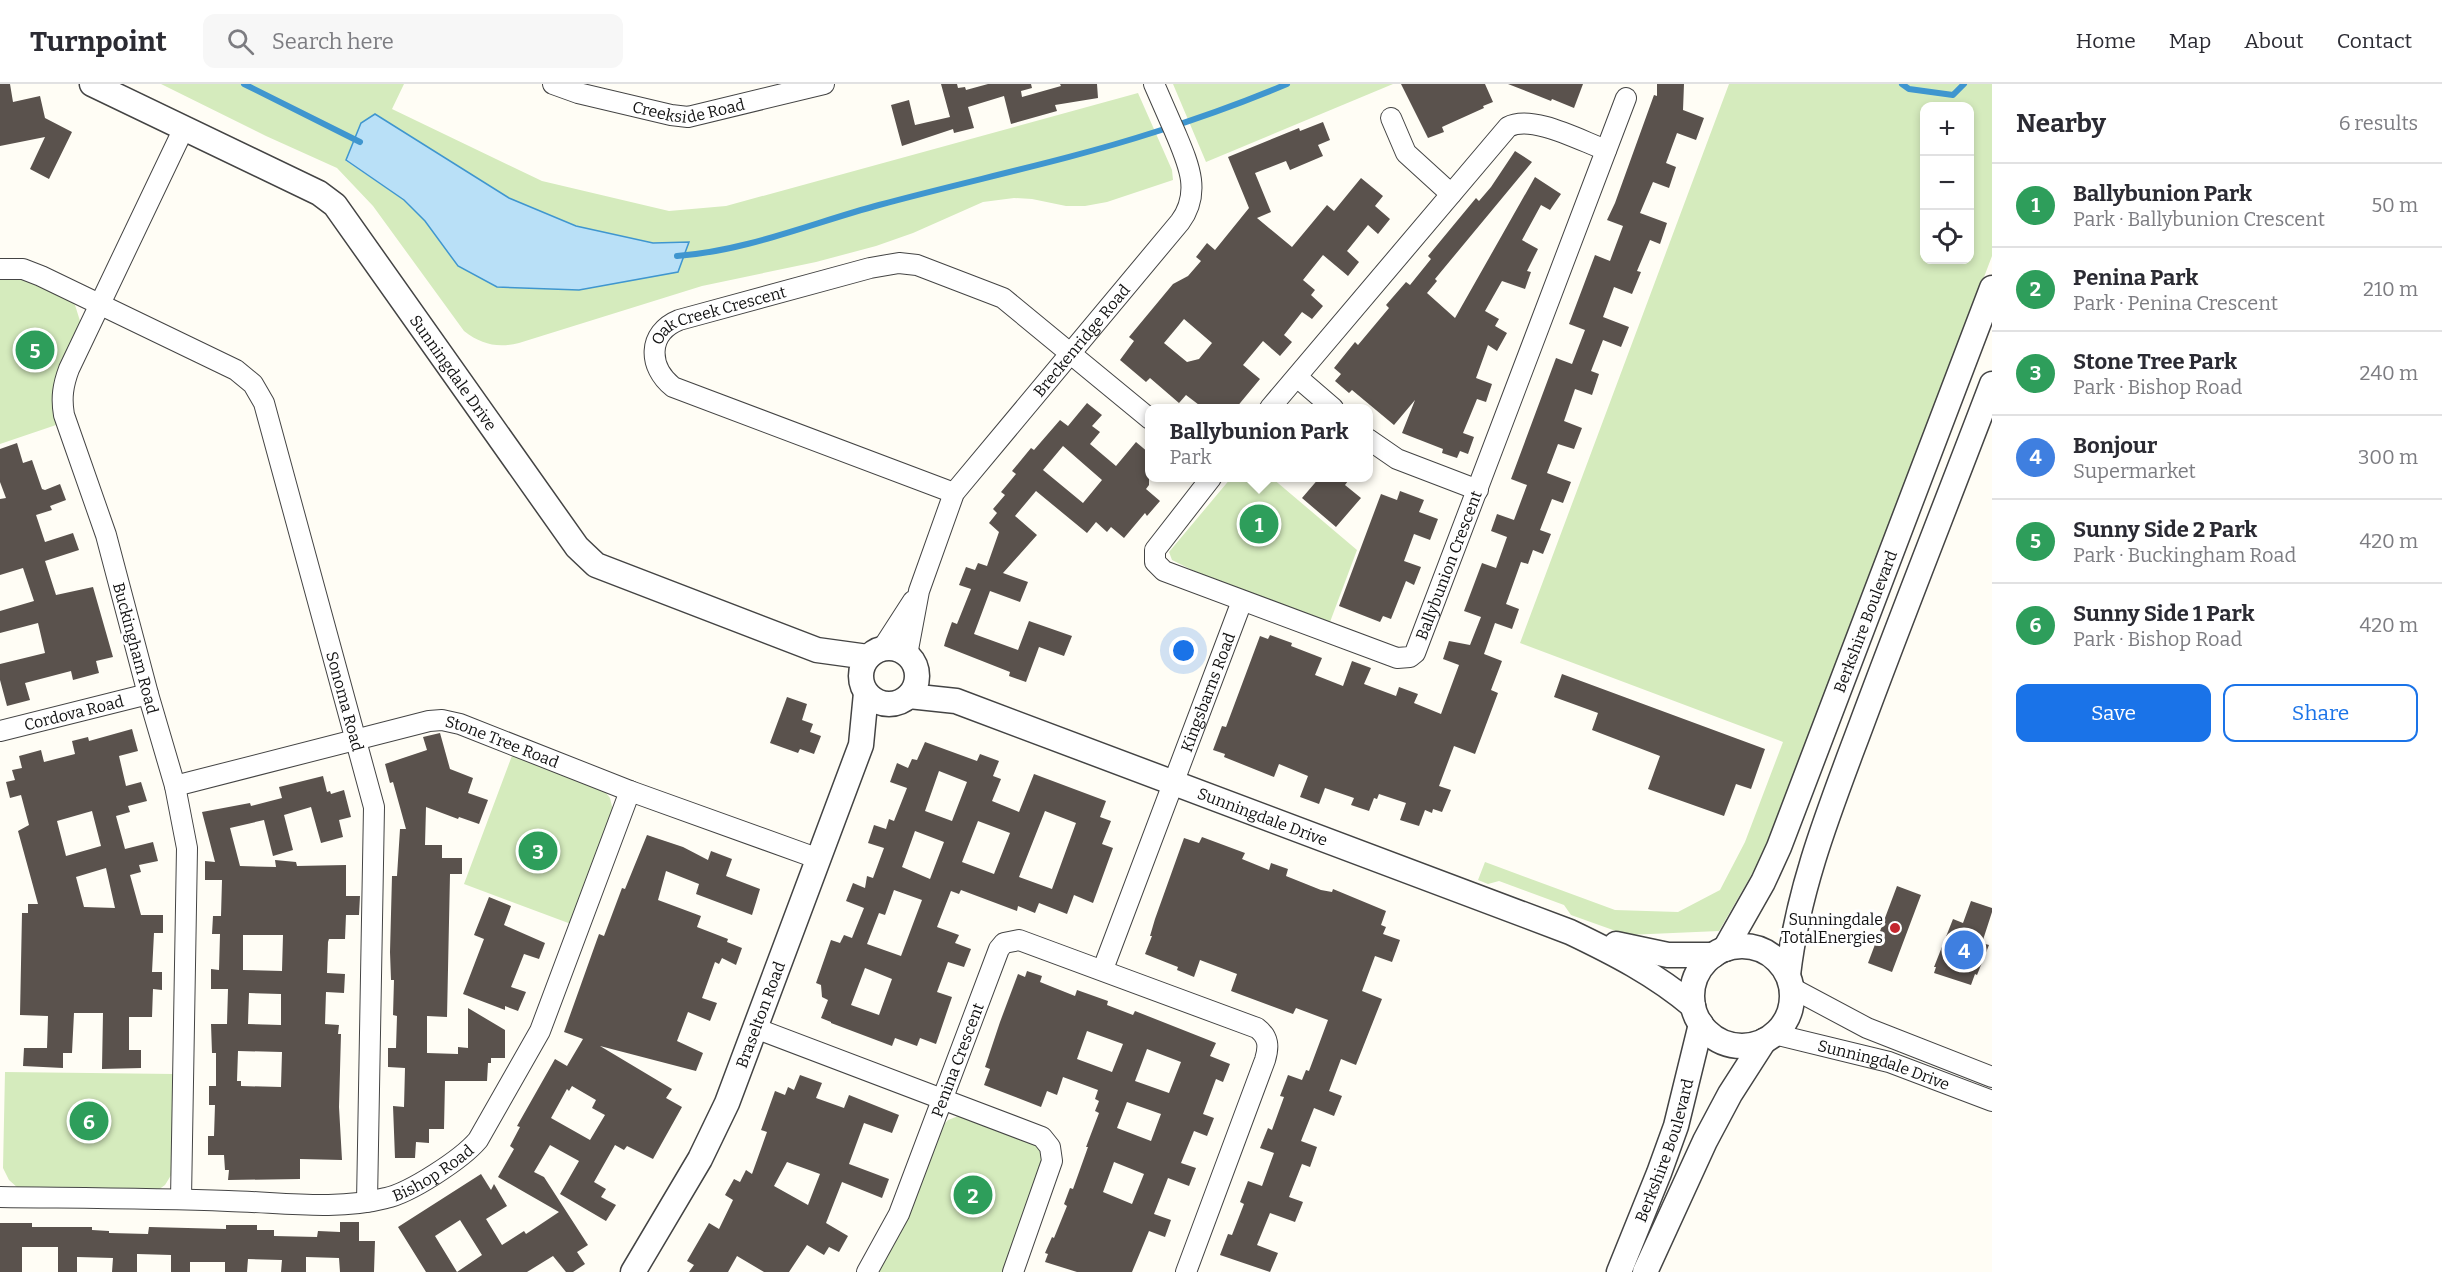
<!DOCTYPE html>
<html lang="en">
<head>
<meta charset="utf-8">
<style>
  body { margin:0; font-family:Bitter,serif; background:#f7f7f7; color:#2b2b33 }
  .controls { position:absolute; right:18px; top:18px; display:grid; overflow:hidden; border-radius:12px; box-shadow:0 3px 9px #0003 }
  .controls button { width:54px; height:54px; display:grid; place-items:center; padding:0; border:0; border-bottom:2px solid #e1e1e2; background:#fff; color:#2b2b33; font:30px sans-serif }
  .you { position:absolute; left:1184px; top:567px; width:21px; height:21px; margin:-15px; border:4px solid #fff; border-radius:50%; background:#1a73e8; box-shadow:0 0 0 9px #1a73e833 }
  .badge { display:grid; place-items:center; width:39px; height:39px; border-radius:50%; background:#1a73e8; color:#fff; font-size:20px; font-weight:700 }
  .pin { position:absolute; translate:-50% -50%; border:3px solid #fff; box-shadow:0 2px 6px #0006 }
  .popup { position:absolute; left:1145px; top:320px; width:228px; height:78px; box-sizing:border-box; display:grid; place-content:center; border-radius:12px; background:#fff; filter:drop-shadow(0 2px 4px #0005); font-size:20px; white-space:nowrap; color:#7c7c81 }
  .popup b { font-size:22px; color:#2b2b33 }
  .popup::after { content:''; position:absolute; left:50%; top:100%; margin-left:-12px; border:12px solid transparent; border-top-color:#fff }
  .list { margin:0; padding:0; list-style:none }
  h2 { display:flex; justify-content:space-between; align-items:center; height:78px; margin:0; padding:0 24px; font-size:26px }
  h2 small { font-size:20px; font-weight:400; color:#7c7c81 }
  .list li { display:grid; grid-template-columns:39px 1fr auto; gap:18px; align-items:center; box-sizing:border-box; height:84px; padding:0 24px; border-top:2px solid #e1e1e2 }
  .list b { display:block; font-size:22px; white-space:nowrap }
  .list p { margin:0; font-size:20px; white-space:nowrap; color:#7c7c81 }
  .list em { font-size:20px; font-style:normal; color:#7c7c81 }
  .actions { display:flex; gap:12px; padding:18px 24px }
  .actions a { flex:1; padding:14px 0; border:2px solid #1a73e8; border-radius:12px; text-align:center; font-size:21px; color:#1a73e8 }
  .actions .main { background:#1a73e8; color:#fff }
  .icon { flex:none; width:33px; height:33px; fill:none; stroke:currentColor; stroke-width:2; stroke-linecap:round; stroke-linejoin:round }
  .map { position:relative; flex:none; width:1992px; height:1188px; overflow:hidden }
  header { display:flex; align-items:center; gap:36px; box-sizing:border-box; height:84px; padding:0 30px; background:#fff; border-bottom:2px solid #e1e1e2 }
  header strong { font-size:28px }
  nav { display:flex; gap:33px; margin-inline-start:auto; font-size:21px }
  .search { width:420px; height:54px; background:#f7f7f7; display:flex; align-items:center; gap:15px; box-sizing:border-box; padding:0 21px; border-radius:12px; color:#7c7c81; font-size:22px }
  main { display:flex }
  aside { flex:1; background:#fff }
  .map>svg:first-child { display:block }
</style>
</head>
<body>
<header>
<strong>Turnpoint</strong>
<div class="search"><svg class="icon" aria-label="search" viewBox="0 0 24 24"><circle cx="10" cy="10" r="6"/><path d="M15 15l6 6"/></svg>Search here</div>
<nav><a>Home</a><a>Map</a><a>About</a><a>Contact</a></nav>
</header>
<main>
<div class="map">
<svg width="1992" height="1188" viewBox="0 0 1992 1188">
  <rect width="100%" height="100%" fill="#fffdf5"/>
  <path fill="#d5ebbd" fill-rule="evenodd" d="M161,0H404L392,25L542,97L669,127L726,122L1138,9L1172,86L1173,96L1107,118L1085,122H1066L1032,115L1014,114L983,118L913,149L876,162L816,178L702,202L519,259C498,264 482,261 464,247L373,122L337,84L266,52ZM447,76L509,114L576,142L653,159L689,158L458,182L425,137L404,116L346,77Z
    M1173,0H1393L1206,78Z
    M1729,0H1992V172L1767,764L1719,847L1627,851L1571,831L1564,821L1499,797L1488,800L1478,796L1485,778L1615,826L1678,828L1720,806L1745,758L1783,658L1520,559ZM1924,22H1970V176H1924Z
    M0,193L23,194L69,215L75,221L80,237L59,340L0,360Z
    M1231,394H1272L1357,466L1330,538L1204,492L1172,476L1169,468Z
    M513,669L603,705L610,714L613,727L571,840L464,800Z
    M5,988L175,990L173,1088L165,1101L158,1106L19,1105L9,1096L3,1084Z
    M961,1031L1031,1056L1041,1065L1042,1079L1009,1168L1004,1188H876L940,1045L948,1036Z"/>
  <path fill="#b9e0f7" stroke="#3f96cf" stroke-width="1.5" d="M375,30L509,114L576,142L653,159L689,158L678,188L579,206L497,203L458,182L425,137L404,116L346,76L361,39Z"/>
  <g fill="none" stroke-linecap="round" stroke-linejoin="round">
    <path stroke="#3f96cf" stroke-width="6" d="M244,0L360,58
      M1902,0L1909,5L1953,11L1964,0
      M677,172C746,167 812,139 879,121C971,96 1065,77 1155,48C1200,34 1244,18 1287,0"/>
  </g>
  <path fill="#5a524d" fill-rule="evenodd" d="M0,0H10L13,18L40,12L45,34L72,48L49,95L30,85L45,53L0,62Z
    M941,0H957L958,4L965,3L966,6L988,0H1031L1032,4L1021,7L1022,13L1061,2L1060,0H1097L1098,14L1055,21L1057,27L1011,40L1004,12L968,23L974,44L954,49L953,45L902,62L891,21L909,16L915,41L950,33Z
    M1401,0H1485L1493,18L1483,22L1484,24L1442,43L1444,48L1428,54Z
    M1508,0H1583L1574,24L1552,15L1551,17Z
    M1657,0H1684L1683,26L1704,34L1696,56L1677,49L1666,79L1676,83L1669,104L1653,98L1640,129L1667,139L1660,160L1650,156L1637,187L1641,188L1632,210L1614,203L1603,233L1629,243L1621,263L1603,256L1591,287L1599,290L1592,311L1575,305L1564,337L1582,344L1574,365L1558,360L1547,389L1571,398L1563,419L1552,415L1540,446L1551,450L1543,470L1533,466L1528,480L1521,478L1506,520L1519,525L1512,545L1495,539L1484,570L1502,577L1491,606L1498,609L1475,670L1454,662L1439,702L1451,706L1442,728L1433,725L1432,729L1425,726L1419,742L1400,736L1406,719L1379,710L1377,715L1374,714L1369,727L1351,721L1354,714L1325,704L1319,720L1300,713L1308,692L1279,680L1274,693L1224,673L1225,670L1213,666L1222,642L1226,643L1260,552L1268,555L1270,551L1292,559L1291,562L1322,574L1315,591L1343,602L1352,577L1371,584L1364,600L1396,612L1399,603L1418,610L1414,619L1441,630L1459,581L1443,575L1449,557L1470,561L1481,533L1464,527L1482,479L1496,484L1507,453L1491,447L1497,430L1514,436L1527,401L1511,395L1556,274L1572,280L1585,246L1569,240L1595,171L1610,177L1623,142L1607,136L1615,119L1654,11L1657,12Z
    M1323,38L1330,56L1318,61L1323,72L1290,86L1286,77L1255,89L1271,128L1257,134L1292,163L1327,121L1334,127L1361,94L1383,112L1375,122L1390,135L1378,150L1368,141L1347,167L1359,178L1348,192L1323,171L1303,196L1315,206L1311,211L1323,222L1312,235L1302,228L1284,251L1292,258L1280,272L1263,257L1243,281L1260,295L1236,324H1203L1186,311L1179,319L1150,294L1146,298L1120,276L1134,257L1129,253L1173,200L1188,192L1201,177L1196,173L1207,159L1215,166L1249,124L1228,73L1299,44L1300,47ZM1184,235L1212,259L1199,275L1187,278L1164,259Z
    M1515,67L1532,78L1435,195L1437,197L1427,209L1455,234L1535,93L1561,110L1550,126L1541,121L1522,156L1538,165L1527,187L1531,188L1525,205L1502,197L1485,227L1499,235L1495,242L1507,249L1497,267L1488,261L1476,294L1492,300L1486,318L1477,315L1463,349L1474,353L1468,370L1460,367L1457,374L1442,369L1443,365L1402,349L1415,316L1394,341L1352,306L1349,309L1335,297L1341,290L1334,284L1355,258L1358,261L1389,224L1386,221L1406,198L1410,201L1431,175L1428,172L1476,114L1479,117L1491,103Z
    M1087,319L1102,331L1092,342L1100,348L1090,360L1116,382L1136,358L1149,369V401L1146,405L1160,417L1147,432L1145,429L1124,454L1111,443L1107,448L1096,438L1087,449L1036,407L1015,432L1037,451L1003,489L1028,498L1020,518L990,507L974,550L1018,566L1029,537L1072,552L1064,572L1039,563L1026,598L1009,592L1010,588L944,562L946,555L952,538L957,540L971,505L959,501L966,483L975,486L978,479L987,482L999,448L989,439L997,429L993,425L1005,411L1001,408L1016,390L1012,387L1031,364L1034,366L1060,336L1068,342ZM1063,362L1102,396L1083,419L1043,386Z
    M17,359L23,379L32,376L42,405L45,406L60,400L66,416L50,422L52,426L36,431L45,458L73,449L79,466L45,477L56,511L93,503L113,573L96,577L99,589L73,596L71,587L25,599L30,616L7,622L0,596V580L45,569L38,539L0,549V527L34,517L23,484L0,491V415L6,414L0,398V365Z
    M1320,393H1351L1345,401L1361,414L1336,443L1302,414Z
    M1400,407L1424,416L1419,428L1438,435L1430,456L1414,450L1404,477L1421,483L1414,501L1406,497L1391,535L1383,532L1380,538L1339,522L1381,410L1397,416Z
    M1562,590L1765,665L1751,705L1736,700L1724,732L1648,705L1660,672L1592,646L1598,629L1554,613Z
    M787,613L807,620L802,636L813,640L810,648L821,652L814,670L800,665L798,669L770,659Z
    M132,645L138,667L119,672L126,702L141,698L147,717L128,722L130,728L116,732L125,765L153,758L158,777L139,781L141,788L130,791L141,831H163V849H154L152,888H162V906L153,905L152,933H129V966H141V984L102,985L103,929H74L72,969H63V984L23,982L24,964H47L48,932L20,931L22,829H28V820H38L18,747L29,741L21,711L10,714L6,698L15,696L12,686L22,684L19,672L41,666L44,678L75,670L72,657L88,653L89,657ZM92,727L101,762L66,772L57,737ZM106,784L115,824L84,823L76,793Z
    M440,649L450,685L473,694L468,709L488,716L479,740L459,733L458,735L426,723L425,761H442V774H462V790H450L447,933L427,932V969L458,970V963L468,964V924L505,946V974H491V979H488L487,997H445L444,1045H429V1059L416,1058L415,1074H395L393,1022L404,1023L405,984L388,983V964H396L397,932L393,931L394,896H391L390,868L392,792H397L400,745H406L393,698L390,699L385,680L427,666L423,653Z
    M925,658L977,677L980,670L999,677L993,692L1001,695L992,717L1019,728L1034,690L1106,717L1100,733L1111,737L1102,760L1113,764L1093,819L1074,811L1067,830L1039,819L1035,829L1018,822L1017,827L961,806L959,810L951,807L937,843L959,851L955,859L971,865L964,883L948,878L937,908L952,913L936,960L920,954L917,962L895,954L892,962L831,939V938L821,934L828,916L822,913L821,901L816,899L831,856L840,859L844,851L852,854L864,824L846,817L853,799L865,804L867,792L873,794L884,764L868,759L874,741L886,745L889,735L894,737L907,704L890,698L897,679L908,684L912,675L917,676ZM939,687L967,698L952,737L925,727ZM1045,727L1076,739L1052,805L1019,793ZM978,737L1010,749L994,790L962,778ZM915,747L944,758L930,795L902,783ZM894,806L922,816L901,872L867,860L879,829L885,831ZM865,884L892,895L879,931L851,921Z
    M323,692L327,708L330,707L331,710L344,706L351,733L339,736L343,753L321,759L311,723L284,731L293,766L273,772L264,736L230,744L240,782L276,783L275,776L296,778L297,782L346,781V812H360L359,831H346L345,855H329L328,858L327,889L345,890L344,909L326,908L325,940L339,941L338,950H341L339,1023L342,1076L300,1075V1095L228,1096L229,1086H225L224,1071H208V1052H214L215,1021H209V1002H216V969H212L211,940H227L228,905H211V885L219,886L220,850H212L213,832H221L222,796H205V777L215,778L202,728L250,719L251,722L282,714L279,703ZM243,851H283L282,887L243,886ZM249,909L281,910V941L248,940ZM238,967L282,968L281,1003L241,1002V997H237Z
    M647,751L683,763L708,776L711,767L732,775L726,792L760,805L752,831L696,810L699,800L666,787L658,816L701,832L697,843L728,855L727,858L742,864L736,881L722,874L719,880L715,878L702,914L717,919L710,937L688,928L677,957L703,969L696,987L600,962L672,1005L666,1014L682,1023L653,1075L627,1062L624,1066L615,1061L594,1098L606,1105L601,1113L616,1121L606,1137L560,1110L579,1077L550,1061L534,1088L544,1093L588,1161L577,1168L585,1180L573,1188H566L553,1172L527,1188H426L398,1143L481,1090L491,1106L494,1100L507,1122L486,1135L502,1161L524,1147L526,1150L559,1128L498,1093L514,1065L510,1062L520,1043L517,1042L555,975L567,982L583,955L564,948L599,850L604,852L622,804L625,805ZM572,1002L596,1016L592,1024L605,1031L590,1056L551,1034L567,1005L569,1007ZM460,1136L482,1171L457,1188L435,1152Z
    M1202,753L1245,769L1242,775L1269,786L1271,779L1288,785L1286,792L1321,806L1332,808L1333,805L1386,827L1381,841L1386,843L1383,850L1400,856L1392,878L1375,872L1362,907L1382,915L1356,981L1341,975L1329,1007L1342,1012L1334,1032L1314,1024L1301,1057L1317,1063L1310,1083L1302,1080L1289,1113L1303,1118L1295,1138L1270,1129L1257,1161L1278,1169L1270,1188L1220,1171L1228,1150L1232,1151L1244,1120L1240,1118L1248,1097L1262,1102L1274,1069L1260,1064L1268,1044L1272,1046L1284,1013L1280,1012L1288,991L1302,996L1306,986L1309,987L1328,936L1296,924L1293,930L1231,907L1237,890L1200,876L1194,893L1177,886L1178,883L1145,870L1152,852H1150L1155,835L1184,754L1199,759Z
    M1897,802L1921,811L1892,888L1868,879Z
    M489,813L511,822L504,841L545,859L539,875L524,870L511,903L526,908L518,927L505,922V926L463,910L484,855L474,851Z
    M1971,817L1992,824V828L1982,859L1989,861L1977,891L1975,890L1971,901L1934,889L1936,883H1934L1953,835L1963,839Z
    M1027,887L1042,892L1040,898L1075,912L1077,906L1108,917L1107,921L1133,931L1135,927L1216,959L1210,972L1230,980L1223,998L1216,995L1203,1030L1214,1034L1207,1052L1194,1047L1181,1079L1196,1084L1189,1102L1168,1094L1154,1130L1171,1136L1165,1153L1149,1147L1132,1188H1077L1045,1178L1048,1170L1045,1169L1052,1153L1054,1154L1067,1122L1064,1120L1070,1104L1073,1105L1088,1063H1086L1099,1029L1095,1027L1099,1017L1095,1015L1098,1006L1063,993L1057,1011L1047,1007L1041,1023L984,1001L990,985L985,983L1000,938L1018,890L1025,893ZM1087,947L1123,960L1112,988L1077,975ZM1147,965L1181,978L1169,1009L1135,997ZM1127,1018L1161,1030L1151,1057L1117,1044ZM1114,1078L1144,1090L1132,1120L1103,1108Z
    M800,991L822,999L816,1014L844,1024L849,1011L899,1031L892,1049L864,1039L849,1080L889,1095L882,1114L842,1098L826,1139L848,1152L839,1168L829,1163L824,1171L807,1161L789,1188H764L737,1172L728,1188H689L694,1181L687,1177L709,1139L719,1145L733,1116L725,1111L734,1095L740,1098L746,1086L752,1090L767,1048L761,1046L775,1007L785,1011L788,1003L794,1006ZM787,1078L820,1090L808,1121L774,1102Z
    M340,1138H359V1157H375L374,1188H340L339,1174L306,1173V1188H281L282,1176L248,1175L247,1188H225V1178H190V1188H171V1171L137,1170V1188H112L113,1174L77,1173V1188H58V1163H22V1188H0V1139H32V1143H92V1146L109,1147V1149L148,1150L149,1143L226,1145V1141H257V1146H274V1152L317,1153L318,1147L340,1148Z"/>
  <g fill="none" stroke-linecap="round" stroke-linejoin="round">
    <g stroke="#444" stroke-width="22">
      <g id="minor">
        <path id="s1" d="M553,0L578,9L671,31L688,33L824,0"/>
        <path d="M1391,34L1406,69L1451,110"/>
        <path id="s2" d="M0,185H23L41,192L236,286L253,300L264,319L374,723L367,1118"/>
        <path d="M1297,293L1333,324"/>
        <path d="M1270,324L1508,43C1532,30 1581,57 1606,66"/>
        <path d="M1368,355L1397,375L1478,406"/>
        <path id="s3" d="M1211,394L1155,466V478L1164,487L1397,574L1410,573L1415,569L1626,14"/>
        <path id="s4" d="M954,409L673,303C648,283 647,249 679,236L870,184L899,179L917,181L1003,214L1150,335"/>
        <path d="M882,565L913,517"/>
        <path id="s5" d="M907,571L919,507L954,409L1180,138C1202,108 1188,79 1175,48C1168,32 1161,16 1154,0"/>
        <path id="s6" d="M0,647L148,610"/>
        <path id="s7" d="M175,702L429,637L442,636L460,640L630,707L819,775"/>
        <path id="s8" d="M1103,885L1242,517"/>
        <path d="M1792,904L1867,944L1992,993"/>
        <path d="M755,944L1042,1053L1050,1063L1052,1077L1013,1188"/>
        <path id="s9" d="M1774,950L1889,978L1992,1017"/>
        <path id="s10" d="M0,1113C76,1114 152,1114 228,1117C279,1118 336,1127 386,1114C410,1109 462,1075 478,1056L540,947L630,707"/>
        <path d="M181,1115L187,764L175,702L148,610L106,451L64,331C61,314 63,301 69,285L184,44"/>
        <path id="s11" d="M867,1188L899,1130L999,865L1004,859L1019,856L1257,944C1269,953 1269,963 1265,976L1186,1188"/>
      </g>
    </g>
    <g stroke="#444" stroke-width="27">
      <g id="tertiary">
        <path id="s12" d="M92,0L319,109L335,121L577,463L596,481L817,566L868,573"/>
        <circle cx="889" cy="592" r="28"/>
        <path id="s13" d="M909,612L956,617L1570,848C1614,869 1655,890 1693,922"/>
        <path d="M1616,860L1668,871H1714"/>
        <circle cx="1742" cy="912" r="50"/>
        <path id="s14" d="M1725,865L1763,798L1779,763L1992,204"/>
        <path d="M1788,891C1798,803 1831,722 1862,639C1904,526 1949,413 1992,300"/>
        <path id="s15" d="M633,1188L700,1075L727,1019L861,661L866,609"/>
        <path id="s16" d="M1619,1188L1659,1089L1676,1042L1701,940"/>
        <path d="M1645,1188L1705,1057L1730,1010L1764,957"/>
      </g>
    </g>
    <use href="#minor" stroke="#fff" stroke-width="20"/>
    <use href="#tertiary" stroke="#fff" stroke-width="24"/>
  </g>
  <circle fill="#c4262e" stroke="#fff" stroke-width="2" cx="1895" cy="844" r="6"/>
  <g text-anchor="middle" stroke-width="6" stroke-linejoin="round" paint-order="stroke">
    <g font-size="16" fill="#111" stroke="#fff">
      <text dy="6" stroke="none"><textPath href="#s1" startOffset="140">Creekside Road</textPath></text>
      <text dy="6" stroke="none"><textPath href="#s4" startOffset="422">Oak Creek Crescent</textPath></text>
      <text dy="6" stroke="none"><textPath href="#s5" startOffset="368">Breckenridge Road</textPath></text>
      <text dy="6" stroke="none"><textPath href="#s12" startOffset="477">Sunningdale Drive</textPath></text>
      <text dy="6" stroke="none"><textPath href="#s3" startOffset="478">Ballybunion Crescent</textPath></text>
      <text dy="6" stroke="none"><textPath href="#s14" startOffset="357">Berkshire Boulevard</textPath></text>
      <text transform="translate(136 564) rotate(75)" y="6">Buckingham Road</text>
      <text dy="6" stroke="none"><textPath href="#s8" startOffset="296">Kingsbarns Road</textPath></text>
      <text dy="6" stroke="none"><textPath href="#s2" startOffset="612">Sonoma Road</textPath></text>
      <text dy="6" stroke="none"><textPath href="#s6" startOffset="76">Cordova Road</textPath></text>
      <text dy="6" stroke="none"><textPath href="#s7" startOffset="339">Stone Tree Road</textPath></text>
      <text dy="6" stroke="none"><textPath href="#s13" startOffset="375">Sunningdale Drive</textPath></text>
      <text dy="6" stroke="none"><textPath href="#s15" startOffset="288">Braselton Road</textPath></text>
      <text dy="6" stroke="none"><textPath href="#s11" startOffset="231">Penina Crescent</textPath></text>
      <text dy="6" stroke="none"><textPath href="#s9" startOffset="114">Sunningdale Drive</textPath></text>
      <text dy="6" stroke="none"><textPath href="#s16" startOffset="130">Berkshire Boulevard</textPath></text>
      <text dy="6" stroke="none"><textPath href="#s10" startOffset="440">Bishop Road</textPath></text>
    </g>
    <g font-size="16" fill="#111" stroke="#fff" text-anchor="end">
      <text x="1883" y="841">Sunningdale<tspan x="1883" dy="18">TotalEnergies</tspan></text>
    </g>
  </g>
</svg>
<div class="controls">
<button>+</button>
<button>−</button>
<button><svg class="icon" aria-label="locate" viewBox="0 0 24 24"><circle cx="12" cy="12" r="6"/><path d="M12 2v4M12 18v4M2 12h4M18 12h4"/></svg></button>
</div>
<div class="you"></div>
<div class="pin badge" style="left:1259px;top:440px;background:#2e9e5b">1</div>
<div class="popup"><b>Ballybunion Park</b>Park</div>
<div class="pin badge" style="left:973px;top:1111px;background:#2e9e5b">2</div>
<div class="pin badge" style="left:538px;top:767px;background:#2e9e5b">3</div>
<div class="pin badge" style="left:1964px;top:866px;background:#3f7fe0">4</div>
<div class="pin badge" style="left:35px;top:266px;background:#2e9e5b">5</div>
<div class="pin badge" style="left:89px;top:1037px;background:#2e9e5b">6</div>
</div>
<aside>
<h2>Nearby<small>6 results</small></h2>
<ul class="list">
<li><span class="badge" style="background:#2e9e5b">1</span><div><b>Ballybunion Park</b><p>Park · Ballybunion Crescent</p></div><em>50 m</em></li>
<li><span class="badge" style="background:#2e9e5b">2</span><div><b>Penina Park</b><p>Park · Penina Crescent</p></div><em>210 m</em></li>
<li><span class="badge" style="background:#2e9e5b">3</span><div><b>Stone Tree Park</b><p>Park · Bishop Road</p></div><em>240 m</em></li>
<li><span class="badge" style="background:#3f7fe0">4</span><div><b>Bonjour</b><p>Supermarket</p></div><em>300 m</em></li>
<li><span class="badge" style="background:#2e9e5b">5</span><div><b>Sunny Side 2 Park</b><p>Park · Buckingham Road</p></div><em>420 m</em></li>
<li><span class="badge" style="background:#2e9e5b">6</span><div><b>Sunny Side 1 Park</b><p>Park · Bishop Road</p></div><em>420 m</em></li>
</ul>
<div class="actions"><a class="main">Save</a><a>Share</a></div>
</aside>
</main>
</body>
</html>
